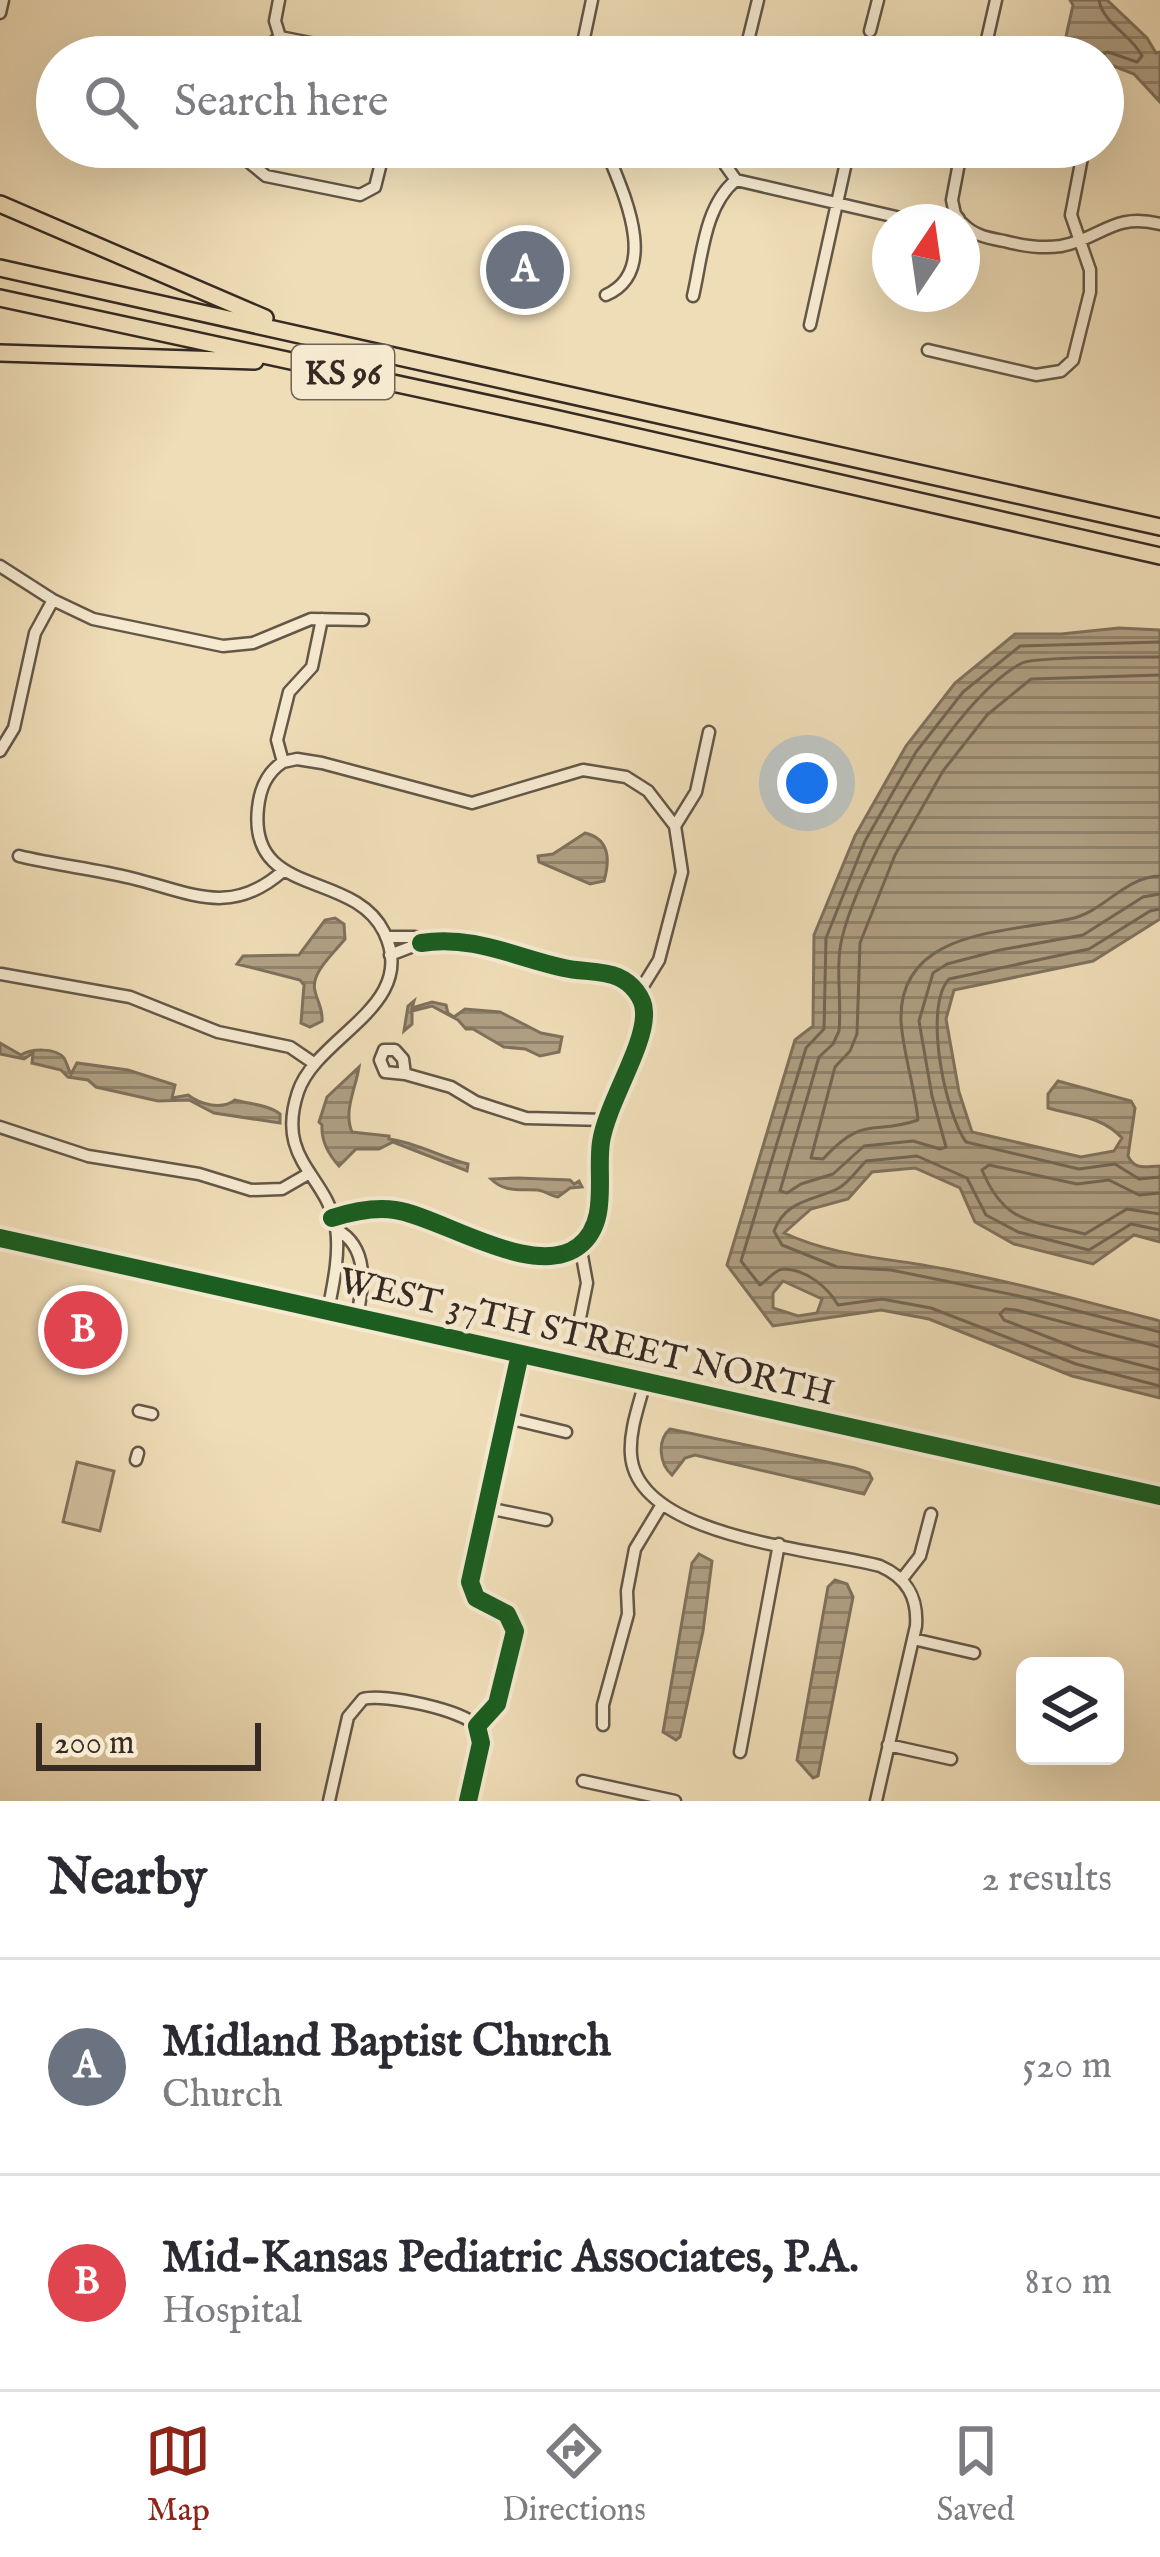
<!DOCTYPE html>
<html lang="en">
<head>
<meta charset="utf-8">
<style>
  body { margin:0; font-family:"IM FELL English",serif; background:#f2f2f3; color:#2b2b33 }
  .controls { position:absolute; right:36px; bottom:36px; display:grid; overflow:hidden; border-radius:18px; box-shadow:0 12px 48px #0002 }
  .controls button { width:108px; height:108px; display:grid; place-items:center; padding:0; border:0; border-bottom:3px solid #e1e1e2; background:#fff; color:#2b2b33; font:60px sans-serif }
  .compass { position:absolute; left:872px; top:204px; width:108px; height:108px; border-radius:50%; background:#fff; box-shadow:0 12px 48px #0002; rotate:13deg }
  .scale { position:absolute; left:36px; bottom:30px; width:225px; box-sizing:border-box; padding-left:12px; border:6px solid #362a22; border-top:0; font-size:33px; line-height:42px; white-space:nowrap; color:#362a22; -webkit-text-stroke:9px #f5e9d0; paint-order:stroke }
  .you { position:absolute; left:807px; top:783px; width:42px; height:42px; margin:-30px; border:9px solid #fff; border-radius:50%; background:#1a73e8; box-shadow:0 0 0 18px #1a73e833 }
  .badge { display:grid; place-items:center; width:78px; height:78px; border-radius:50%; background:#8f2418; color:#fff; font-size:39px; font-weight:700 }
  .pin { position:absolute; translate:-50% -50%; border:6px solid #fff; box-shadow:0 3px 12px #0006 }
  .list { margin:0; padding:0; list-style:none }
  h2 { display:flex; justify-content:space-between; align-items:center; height:156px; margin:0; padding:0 48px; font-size:51px }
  h2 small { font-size:39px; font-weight:400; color:#7c7c81 }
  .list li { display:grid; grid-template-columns:78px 1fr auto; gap:36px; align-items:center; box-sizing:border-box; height:216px; padding:0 48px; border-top:3px solid #e1e1e2 }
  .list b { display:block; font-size:45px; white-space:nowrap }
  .list p { margin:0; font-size:39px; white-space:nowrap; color:#7c7c81 }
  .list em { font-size:39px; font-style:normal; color:#7c7c81 }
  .icon { flex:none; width:66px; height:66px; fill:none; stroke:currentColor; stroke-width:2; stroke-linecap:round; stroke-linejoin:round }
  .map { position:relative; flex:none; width:1160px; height:1801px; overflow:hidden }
  .search { position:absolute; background:#fff; box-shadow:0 12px 48px #0002; left:36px; right:36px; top:36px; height:132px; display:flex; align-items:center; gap:30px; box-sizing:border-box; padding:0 42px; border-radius:66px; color:#7c7c81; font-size:45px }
  .sheet { height:588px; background:#fff }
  nav { display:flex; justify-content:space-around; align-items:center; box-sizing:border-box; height:168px; border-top:3px solid #e1e1e2; background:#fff; font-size:33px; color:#7c7c81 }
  nav a { display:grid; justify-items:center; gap:6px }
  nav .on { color:#8f2418 }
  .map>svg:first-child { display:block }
</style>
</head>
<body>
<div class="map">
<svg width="1160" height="1801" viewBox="0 0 1160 1801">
  <defs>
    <pattern id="water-rules" width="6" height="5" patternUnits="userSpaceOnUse" patternTransform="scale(3)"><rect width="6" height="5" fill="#b0a084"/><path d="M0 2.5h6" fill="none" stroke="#90836c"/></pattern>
  </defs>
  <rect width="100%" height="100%" fill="#efddb7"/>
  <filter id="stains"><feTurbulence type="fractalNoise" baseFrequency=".00167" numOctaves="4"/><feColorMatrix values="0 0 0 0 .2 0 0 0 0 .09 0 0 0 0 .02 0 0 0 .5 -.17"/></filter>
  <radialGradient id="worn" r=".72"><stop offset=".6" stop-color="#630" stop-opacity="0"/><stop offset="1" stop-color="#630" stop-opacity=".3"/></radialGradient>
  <path fill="#d0bf9e" stroke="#837460" stroke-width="3" d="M77,1462L114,1471L100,1531L63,1522Z"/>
  <path fill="url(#water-rules)" stroke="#7f715d" stroke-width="3" fill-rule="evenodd" d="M1070,0H1107L1147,38L1156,53L1160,52V102L1134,74L1103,62V57H1078L1063,50L1073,5Z
    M1119,628L1160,630V919L1093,961L954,990L946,1019L959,1092L972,1132L1081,1157L1114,1151L1122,1138C1102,1116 1075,1116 1048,1108V1094L1058,1081L1131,1101L1135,1108L1128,1156C1135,1171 1146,1166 1160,1166V1242L1134,1235L1093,1264L1014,1244L975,1222L960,1188L915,1168L872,1172L848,1199L811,1209L784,1233C839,1258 886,1257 945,1269C1017,1283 1088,1302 1160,1321V1398L1072,1376L929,1319L881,1310L773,1326L727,1265L795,1040L813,1026L814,935L855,836L906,746L955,683L1015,634H1061ZM783,1281L822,1299L817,1313L798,1316L773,1308V1293Z
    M585,833C610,839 610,860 604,881L590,884L539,862L538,856L553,854Z
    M335,918L344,924L345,939C334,953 310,973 315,991C318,1004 323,1008 322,1021L310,1027L301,1023L304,985L300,980L237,964L243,956L299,955L325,920Z
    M414,1001L412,1008L432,1002L446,1005L448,1013L454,1017L465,1009L500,1012L541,1033L562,1037L559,1052L540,1056L525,1049L504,1047L473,1029H466L458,1020L432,1006L412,1011V1024L404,1031L408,1006Z
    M0,1043L21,1055C30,1049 55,1047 64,1058C67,1063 68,1069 71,1074L77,1063L128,1070L175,1085L172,1098L188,1095C201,1105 222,1110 235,1100C249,1104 269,1105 280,1114V1123L214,1113L189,1100L158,1101L96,1087L88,1080L68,1077L61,1070L32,1063L33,1053L24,1059L0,1054Z
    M359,1067C356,1088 343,1111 352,1132L389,1136V1139C418,1143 440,1157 468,1164L467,1171L393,1142L379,1149H356L339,1166C329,1155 321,1141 322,1125L319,1122L327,1097Z
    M518,1178L570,1180L574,1184L579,1181L582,1187L570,1188L558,1197C551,1196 545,1191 538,1190C520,1189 505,1193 491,1179Z
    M670,1429L855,1468L869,1473L872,1479L864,1494L695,1455L685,1458L672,1475C659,1464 657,1440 670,1429Z
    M699,1554L712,1561L703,1631L680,1737L676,1740L663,1732L692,1563Z
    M835,1580L847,1584L853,1597L818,1776L813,1778L797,1760L828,1587Z"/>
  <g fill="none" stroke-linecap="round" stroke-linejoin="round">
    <path stroke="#736553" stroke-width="3" d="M1095,57L1108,52L1137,62L1142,56C1132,35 1103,24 1099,0
      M1160,642L1020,646L963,692L916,752L865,841L826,938L824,1029L806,1048L741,1261L760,1285C767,1281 774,1270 783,1269C807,1269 828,1288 838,1305L882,1299L931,1308L1076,1364L1160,1386
      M1160,657C1139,657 1034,657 1022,663C953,699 860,864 842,938C835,967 842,1001 839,1031L833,1044L819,1057L780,1191L787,1193L801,1184L833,1174L864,1146L913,1141L940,1149L946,1147L932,1096L919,1021L933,973L947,964L1000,950L1083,935L1143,897L1160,894
      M1160,675L1031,679L987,715L943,771L895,855L860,943L857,1034L850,1051L835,1067L811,1158L823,1159C864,1114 872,1136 918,1120C915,1088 903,1053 901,1021C898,929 1006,933 1070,919C1104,912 1124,877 1160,876
      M1160,909L1150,911L1089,949L949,979C923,1007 945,1113 966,1142L1079,1169L1115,1164L1139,1179L1160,1177
      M1160,1193L1139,1195L1109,1180L1077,1184L989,1165L982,1170C1005,1225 1031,1220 1085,1234L1127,1209L1160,1214
      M1160,1230L1131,1224L1089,1250L1018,1232L986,1215L967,1178L917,1156L866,1161C857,1170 848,1184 837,1189C812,1201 786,1200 774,1231L782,1245L837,1267L891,1270L1019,1296L1160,1332
      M1160,1347L1016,1310L1005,1309L1000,1314L1004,1320L1081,1350L1160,1370"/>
    <g stroke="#645747" stroke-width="15">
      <path id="minor" d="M0,13L3,0
        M870,31L878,0
        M280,37L381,57
        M267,57L271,44L280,37L275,21L279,0
        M580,57L592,0
        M744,57L758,0
        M983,57L996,0
        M248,147L250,163L266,176L360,195L375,187L385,147
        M605,147C620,186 663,270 606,295
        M725,147L726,166L736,180
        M736,180L918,222
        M955,214L952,200L962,147
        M929,222L955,214L959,219
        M962,223C974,236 988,238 1004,241C1023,246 1041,249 1061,246C1101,239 1113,212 1160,224
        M693,296C702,258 704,206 736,180
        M810,325L847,158L844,147
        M928,350L1036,375L1061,371L1073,360L1090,292V270L1071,215L1084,147
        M0,566L53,600L93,619L223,646L253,643L311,619L363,620
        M0,751L14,728L35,633L53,600
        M283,762C266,773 260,789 258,808C248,899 353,869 384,932C420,1006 317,1035 298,1092C275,1161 327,1174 336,1228C340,1255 333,1285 328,1311
        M283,762L297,759L322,763L472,803L583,770L626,777L648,791L675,826L682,872L659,960L638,994
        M283,762L277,740L289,692L312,667L322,619
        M675,826L696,792L709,732
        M19,856C56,865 94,869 131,878C189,892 230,918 283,871
        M386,937H415L421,943L390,955
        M1,974L130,997L218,1032L290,1047L315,1064
        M405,1074L385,1072L380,1060L384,1050H395L403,1059L405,1074L451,1087L476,1102L526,1118L605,1120
        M0,1127L88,1156L199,1174L251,1190L282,1189L308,1174
        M332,1218C351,1212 375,1207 395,1210C440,1216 534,1281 579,1246C610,1222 596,1176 601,1142C607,1103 646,1045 644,1012C644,998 632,983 618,977C602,970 581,972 564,968C514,957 474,935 421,943
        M336,1229C370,1248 363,1285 357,1317
        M0,1238L1160,1496
        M580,1318L587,1283L580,1245
        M645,1382C639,1405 629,1431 631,1455C637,1538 817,1549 880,1566C907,1578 918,1597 916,1626L876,1801
        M139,1411L152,1414
        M508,1418L566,1432
        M136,1460L138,1453
        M488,1508L546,1520
        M902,1579L920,1556L931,1514
        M913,1639L974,1653
        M603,1725V1705L628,1614L627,1591L635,1549L661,1506
        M888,1745L951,1759
        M740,1752L779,1544
        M583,1781L675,1801
        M329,1801L348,1717L363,1699C385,1693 462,1710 477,1726
        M468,1801L481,1743L477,1726L497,1704L515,1631L507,1614L476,1598L470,1582L520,1354"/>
    </g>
    <g stroke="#362a22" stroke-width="20">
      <path id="highway" d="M0,204L265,318
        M0,268L1160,527
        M0,298L550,417L1160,556
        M0,353L255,361"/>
    </g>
    <use href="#minor" stroke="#f5e9d0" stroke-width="10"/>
    <use href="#highway" stroke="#efddb7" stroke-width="15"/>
    <g stroke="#f5e9d0" stroke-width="26">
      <path id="cycleway" d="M332,1218C351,1212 375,1207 395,1210C440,1216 534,1281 579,1246C610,1222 596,1176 601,1142C607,1103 646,1045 644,1012C644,998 632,983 618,977C602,970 581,972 564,968C514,957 474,935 421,943
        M0,1238L1160,1496
        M468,1801L481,1743L477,1726L497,1704L515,1631L507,1614L476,1598L470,1582L520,1354"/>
    </g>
    <use href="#cycleway" stroke="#1b5e20" stroke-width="18"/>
  </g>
  <g text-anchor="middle" stroke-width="9" stroke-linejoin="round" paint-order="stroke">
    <rect fill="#f5e9d0" stroke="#6f6356" stroke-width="3" x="292" y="345" width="102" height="54" rx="9"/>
    <g font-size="33" font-weight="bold" fill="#362a22">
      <text x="343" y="384">KS 96</text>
    </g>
    <g font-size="36" fill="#362a22" stroke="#f5e9d0">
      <text transform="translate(587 1335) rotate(13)" y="13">WEST 37TH STREET NORTH</text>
    </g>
  </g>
  <rect width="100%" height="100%" filter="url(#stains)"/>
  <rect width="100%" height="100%" fill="url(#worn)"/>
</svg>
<div class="controls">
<button><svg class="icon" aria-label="layers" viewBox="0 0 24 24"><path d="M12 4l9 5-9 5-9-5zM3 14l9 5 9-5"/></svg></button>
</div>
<svg class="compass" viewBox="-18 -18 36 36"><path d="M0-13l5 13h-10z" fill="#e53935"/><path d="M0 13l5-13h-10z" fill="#7c7c81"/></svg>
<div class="scale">200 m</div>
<div class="you"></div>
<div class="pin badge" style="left:525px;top:270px;background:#6b7280">A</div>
<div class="pin badge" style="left:83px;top:1330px;background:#e0444e">B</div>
<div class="search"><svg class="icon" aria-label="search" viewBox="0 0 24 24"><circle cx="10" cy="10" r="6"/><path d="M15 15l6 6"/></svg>Search here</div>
</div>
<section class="sheet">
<h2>Nearby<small>2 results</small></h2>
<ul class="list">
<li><span class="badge" style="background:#6b7280">A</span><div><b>Midland Baptist Church</b><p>Church</p></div><em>520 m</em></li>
<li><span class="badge" style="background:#e0444e">B</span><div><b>Mid-Kansas Pediatric Associates, P.A.</b><p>Hospital</p></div><em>810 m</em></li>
</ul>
</section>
<nav>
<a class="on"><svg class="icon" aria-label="map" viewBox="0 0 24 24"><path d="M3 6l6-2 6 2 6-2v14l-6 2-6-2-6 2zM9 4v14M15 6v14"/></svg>Map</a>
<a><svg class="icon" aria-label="directions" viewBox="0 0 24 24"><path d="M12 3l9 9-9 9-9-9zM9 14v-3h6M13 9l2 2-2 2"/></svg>Directions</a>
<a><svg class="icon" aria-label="saved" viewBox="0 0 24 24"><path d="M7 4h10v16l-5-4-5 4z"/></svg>Saved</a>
</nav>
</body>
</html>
